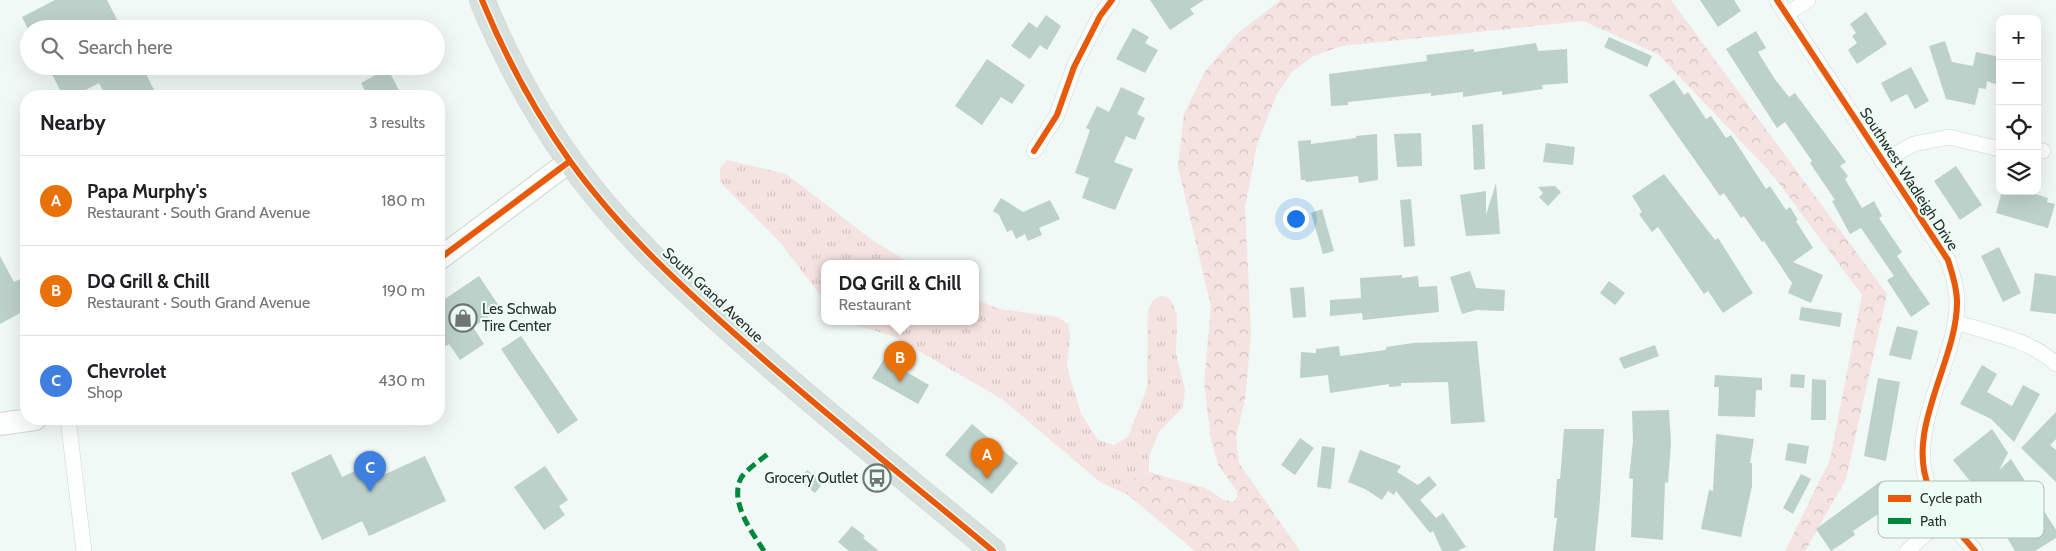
<!DOCTYPE html>
<html lang="en">
<head>
<meta charset="utf-8">
<style>
  body { margin:0; font-family:Cabin,sans-serif; background:#f6f6f6; color:#202124 }
  .controls { position:absolute; right:15px; top:15px; display:grid; overflow:hidden; border-radius:10px; box-shadow:0 5px 20px #0002 }
  .controls button { width:45px; height:45px; display:grid; place-items:center; padding:0; border:0; border-bottom:1px solid #e0e0e0; background:#fff; color:#202124; font:25px sans-serif }
  .you { position:absolute; left:1295px; top:218px; width:18px; height:18px; margin:-12px; border:4px solid #fff; border-radius:50%; background:#1a73e8; box-shadow:0 0 0 8px #1a73e833 }
  .badge { display:grid; place-items:center; width:32px; height:32px; border-radius:50%; background:#7c3aed; color:#fff; font-size:16px; font-weight:700 }
  .pin { position:absolute; translate:-50% -41px; filter:drop-shadow(0 1px 2px #0008) }
  .pin::after { content:''; position:absolute; top:26px; width:18px; height:15px; background:inherit; clip-path:polygon(0 0,100% 0,50% 100%) }
  .popup { position:absolute; left:821px; top:260px; width:158px; height:65px; box-sizing:border-box; display:grid; place-content:center; border-radius:10px; background:#fff; filter:drop-shadow(0 1px 4px #0005); font-size:16px; white-space:nowrap; color:#757577 }
  .popup b { font-size:19px; color:#202124 }
  .popup::after { content:''; position:absolute; left:50%; top:100%; margin-left:-10px; border:10px solid transparent; border-top-color:#fff }
  .list { margin:0; padding:0; list-style:none }
  h2 { display:flex; justify-content:space-between; align-items:center; height:65px; margin:0; padding:0 20px; font-size:21px }
  h2 small { font-size:16px; font-weight:400; color:#757577 }
  .list li { display:grid; grid-template-columns:32px 1fr auto; gap:15px; align-items:center; box-sizing:border-box; height:90px; padding:0 20px; border-top:1px solid #e0e0e0 }
  .list b { display:block; font-size:19px; white-space:nowrap }
  .list p { margin:0; font-size:16px; white-space:nowrap; color:#757577 }
  .list em { font-size:16px; font-style:normal; color:#757577 }
  .icon { flex:none; width:28px; height:28px; fill:none; stroke:currentColor; stroke-width:2; stroke-linecap:round; stroke-linejoin:round }
  .map { position:relative; flex:none; width:2056px; height:551px; overflow:hidden }
  .search { position:absolute; background:#fff; box-shadow:0 5px 20px #0002; left:20px; top:20px; width:425px; height:55px; display:flex; align-items:center; gap:12px; box-sizing:border-box; padding:0 18px; border-radius:28px; color:#757577; font-size:19px }
  .panel { position:absolute; background:#fff; box-shadow:0 5px 20px #0002; left:20px; top:90px; width:425px; height:335px; border-radius:20px }
  .map>svg:first-child { display:block }
</style>
</head>
<body>
<div class="map">
<svg width="2056" height="551" viewBox="0 0 2056 551">
  <defs>
    <pattern id="grass-tufts" width="24" height="20" patternUnits="userSpaceOnUse" patternTransform="scale(1.25)"><rect width="24" height="20" fill="#f4e3e1"/><path d="M3 7l-1-3M5 7V3M7 7l1-3M15 17l-1-3M17 17v-4M19 17l1-3" fill="none" stroke="#d1c3c1"/></pattern>
    <pattern id="forest-crowns" width="20" height="18" patternUnits="userSpaceOnUse" patternTransform="scale(1.25)"><rect width="20" height="18" fill="#f4e3e1"/><path d="M2 6a3 3 0 1 1 6 0M12 15a3 3 0 1 1 6 0" fill="none" stroke="#d1c3c1"/></pattern>
  </defs>
  <rect width="100%" height="100%" fill="#f0f9f5"/>
  <path fill="url(#grass-tufts)" d="M727,160L786,174L872,240L910,263H825V301L778,240L720,182V168Z
    M1162,296L1170,298L1177,315L1176,354L1185,389L1183,407L1159,432L1149,456V472L1134,478L1128,495L1100,482L1002,399L893,336L858,326L851,321H975V299L999,309L1058,317L1068,324L1070,335L1067,367L1081,414L1098,440L1114,445L1128,437L1147,388L1148,311L1153,300Z"/>
  <path fill="url(#forest-crowns)" d="M1281,0H1671L1887,294L1846,479L1805,551H1785L1830,460L1862,295L1772,174L1658,54L1583,21L1342,46L1313,56L1292,72L1277,94L1257,144L1245,207L1251,335L1245,399L1236,437L1239,463L1300,551H1195L1128,495L1134,478L1149,472L1205,488L1224,500L1234,502L1237,497V491L1218,465L1211,440L1204,382L1211,306L1178,167L1184,114L1206,70L1238,33Z"/>
  <path fill="#bcd1c9" d="M55,0H107L122,29H28L22,17Z
    M1150,0H1204L1190,9L1194,14L1170,30Z
    M1700,0H1734L1741,11L1718,27Z
    M1866,12L1887,44L1857,64L1848,50L1857,43L1852,36L1856,33L1850,24Z
    M1046,15L1061,26L1047,50L1040,45L1030,59L1011,46L1029,22L1037,28Z
    M1133,28L1149,37L1145,43L1158,50L1145,73L1116,59Z
    M1756,31L1766,48L1758,52L1774,78L1789,97L1795,93L1846,162L1840,166L1848,176L1845,179L1862,208L1874,201L1882,216L1879,218L1902,252L1897,256L1930,304L1911,317L1887,280L1894,276L1861,228L1850,234L1832,201L1835,200L1810,163L1812,161L1785,122L1777,128L1726,49Z
    M1609,37L1652,56L1647,67L1604,47Z
    M1945,41L1952,62L1973,66L1976,52L2000,57V86L1987,81L1986,89L1979,88L1975,105L1946,99L1929,46Z
    M1536,43L1538,51L1567,49L1568,83L1542,85L1543,89L1502,95V91L1463,97V92L1431,96V93L1348,102V105L1331,106L1329,74L1427,61L1426,55L1474,49V52Z
    M987,59L1025,85L1012,104L1001,97L982,125L955,106Z
    M48,66H142L157,96H106L99,83L74,96H63Z
    M1911,67L1929,101L1915,109L1907,94L1891,102L1881,83Z
    M389,71L402,96H368L361,83L381,72L382,75Z
    M1674,80L1684,95L1688,92L1706,119L1711,116L1726,138L1731,135L1766,189L1770,186L1786,210L1790,207L1798,220L1796,221L1813,248L1793,262L1823,275L1811,303L1788,293L1792,283L1764,241L1762,242L1744,216L1741,218L1724,193L1720,196L1649,95Z
    M1121,87L1145,98L1137,114L1145,118L1135,140L1126,136L1114,162L1133,169L1115,210L1082,198L1089,178L1075,173L1090,130L1086,128L1097,106L1109,112Z
    M1483,124L1485,169L1474,170L1472,125Z
    M1421,133L1422,166L1397,167L1394,134Z
    M1377,134L1378,180L1359,183L1358,176L1306,182L1305,180H1301L1298,141L1311,140V144L1356,138V136Z
    M1546,143L1575,147L1573,165L1543,162Z
    M1956,166L1982,205L1960,220L1934,181Z
    M1664,174L1715,240L1718,238L1753,293L1723,313L1708,291L1704,294L1658,227L1652,232L1639,214L1642,212L1632,196Z
    M1496,183L1500,234L1466,236L1460,195L1486,191V215Z
    M1555,186L1561,192L1548,206L1539,197L1543,193L1538,187Z
    M2002,191H2026L2048,198L2047,202L2055,204L2048,228L1996,213Z
    M1001,198L1023,212L1050,200L1060,219L1039,228L1042,235L1028,241L1025,234L1016,239L1012,230L1007,232L999,215L993,211Z
    M1411,199L1415,246L1404,247L1400,200Z
    M1322,209L1334,251L1323,254L1311,213Z
    M1999,247L2021,293L2003,302L1981,256Z
    M0,256L14,282L26,276V310L0,324Z
    M1470,271L1476,288L1505,290L1504,311L1476,310L1462,314L1450,277Z
    M2035,273L2056,276V314L2030,311Z
    M1402,275V278L1418,276L1419,287L1437,286L1439,312L1363,320L1362,313L1330,316V300L1361,298L1360,278Z
    M479,276L501,309L473,327L484,344L460,360L449,344L439,350V303Z
    M1609,281L1625,293L1615,305L1600,293Z
    M1304,287L1306,317L1293,318L1290,288Z
    M1801,307L1842,313L1840,327L1799,320Z
    M1897,326L1918,331L1911,360L1889,355Z
    M521,336L578,420L558,434L501,349Z
    M1477,341L1485,422L1451,424L1448,382L1401,383V386L1389,387V384L1330,393L1328,375L1300,378L1301,352L1316,353V349L1339,346L1340,356L1386,350V347L1413,343Z
    M1655,345L1659,356L1624,369L1619,358Z
    M884,359L929,385L918,404L872,378Z
    M1982,365L1997,374L1987,392L2012,406L2023,385L2040,394L2014,442L1991,419L1960,404Z
    M1791,374L1805,375L1804,388L1790,387Z
    M1715,375L1762,378V390H1756L1755,417L1718,416L1719,387H1714Z
    M1878,378L1900,382L1886,461L1864,456Z
    M1812,379L1826,380V420H1811Z
    M1669,410L1671,443L1668,483L1665,482L1663,540L1631,537L1633,479L1629,478L1633,441L1632,411Z
    M2056,412V439L2050,445L2056,450V482L2021,448Z
    M972,424L1018,463L992,494L945,455Z
    M1564,429H1604L1600,500L1595,551H1553L1557,518H1554L1557,479H1560Z
    M1992,429L2008,453L1999,470L2011,459L2056,530V538L2035,551H2015L1992,512L1994,511L1953,460Z
    M1716,434L1754,439L1750,463H1752V486L1741,537L1701,529L1709,490L1713,491Z
    M1300,438L1314,448L1295,475L1281,465Z
    M1788,443L1809,446L1806,464L1785,460Z
    M1322,446L1335,448L1331,489L1317,487Z
    M1360,450L1401,466L1397,472L1418,485L1429,476L1437,485L1420,500L1436,518L1443,513L1466,547L1457,551H1442L1433,531L1430,533L1396,491L1394,495L1388,491L1382,500L1365,489L1348,482Z
    M331,454L342,477L359,469L366,483L425,456L446,501L369,536L362,521L322,540L291,473Z
    M545,466L568,500L559,506L565,515L544,530L514,487Z
    M807,470L823,483L815,493L799,480Z
    M1801,474L1811,479L1793,514L1783,508Z
    M1881,481L1896,502L1853,531L1855,535L1831,551L1816,529Z
    M852,526L865,536L863,538L879,551H849L838,542Z"/>
  <g fill="none" stroke-linecap="round" stroke-linejoin="round">
    <g stroke="#ced6d2" stroke-width="16">
      <path id="street" d="M1777,0L1948,260C1952,273 1957,287 1957,301C1958,361 1903,430 1930,490C1941,513 1959,532 1975,551
        M1786,15L1808,0
        M1034,151L1057,115L1074,67L1100,16L1112,0
        M2037,151H2043
        M1882,161L1914,144L1949,137L2000,149
        M1955,322C1988,333 2030,339 2056,364
        M68,419L84,551
        M1907,551L1946,516"/>
    </g>
    <g stroke="#ced6d2" stroke-width="24">
      <path id="secondary" d="M439,259L570,161
        M0,424L35,419"/>
    </g>
    <g stroke="#cfd3d1" stroke-width="26">
      <path id="primary" d="M482,0C505,56 535,112 570,161C621,232 687,292 753,350C831,419 913,484 993,551"/>
    </g>
    <use href="#street" stroke="#fdfefe" stroke-width="15"/>
    <use href="#secondary" stroke="#fdfefe" stroke-width="22"/>
    <use href="#primary" stroke="#d6e1de" stroke-width="25"/>
    <path stroke="#00873e" stroke-width="5" stroke-dasharray="10 5" stroke-linecap="butt" d="M764,551C752,532 729,502 741,478C747,469 762,459 770,452"/>
    <g stroke="#ecfdf5" stroke-width="9">
      <path id="cycleway" d="M482,0C505,56 535,112 570,161C621,232 687,292 753,350C831,419 913,484 993,551
        M1777,0L1948,260C1952,273 1957,287 1957,301C1958,361 1903,430 1930,490C1941,513 1959,532 1975,551
        M1034,151L1057,115L1074,67L1100,16L1112,0
        M439,259L570,161"/>
    </g>
    <use href="#cycleway" stroke="#e8590c" stroke-width="6"/>
  </g>
  <defs>
    <g id="shop-ring" transform="scale(1.4375)"><circle r="9.5" fill="#ecfdf5" stroke="#6f7673" stroke-width="1.5"/><path d="M-5-2.5h2.3a2.7 3.5 0 0 1 5.4 0H5L5.5 6h-11ZM-1.5-2.5h3a1.5 2.3 0 0 0-3 0Z" fill="#6f7673"/></g>
    <g id="bus-ring" transform="scale(1.4375)"><circle r="9.5" fill="#ecfdf5" stroke="#6f7673" stroke-width="1.5"/><path d="M-5-6H5V4H4V6H2V4H-2V6H-4V4H-5ZM-3.5-4V0h7V-4ZM-3.5 1.2v1.5H-2V1.2ZM2 1.2v1.5H3.5V1.2Z" fill="#6f7673"/></g>
  </defs>
  <g fill-rule="evenodd">
    <use href="#shop-ring" x="463" y="318"/>
    <use href="#bus-ring" x="877" y="478"/>
  </g>
  <g text-anchor="middle" stroke-width="4.5" stroke-linejoin="round" paint-order="stroke">
    <g font-size="15" fill="#2a302d" stroke="#ecfdf5">
      <text transform="translate(1909 179) rotate(57)" y="5">Southwest Wadleigh Drive</text>
      <text transform="translate(713 295) rotate(43)" y="5">South Grand Avenue</text>
    </g>
    <g font-size="15" fill="#2a302d" stroke="#ecfdf5" text-anchor="start">
      <text x="482" y="314">Les Schwab<tspan x="482" dy="17">Tire Center</tspan></text>
      <text x="858" y="483" text-anchor="end">Grocery Outlet</text>
    </g>
  </g>
  <rect x="1878" y="481" width="166" height="57" rx="8" fill="#ecfdf5" stroke="#b2c0b9" stroke-width="1"/>
  <rect x="1888" y="495" width="23" height="7" fill="#e8590c"/>
  <rect x="1888" y="518" width="23" height="6" fill="#00873e"/>
  <g font-size="14" fill="#2a302d">
    <text x="1920" y="503">Cycle path</text>
    <text x="1920" y="526">Path</text>
  </g>
</svg>
<div class="controls">
<button>+</button>
<button>−</button>
<button><svg class="icon" aria-label="locate" viewBox="0 0 24 24"><circle cx="12" cy="12" r="6"/><path d="M12 2v4M12 18v4M2 12h4M18 12h4"/></svg></button>
<button><svg class="icon" aria-label="layers" viewBox="0 0 24 24"><path d="M12 4l9 5-9 5-9-5zM3 14l9 5 9-5"/></svg></button>
</div>
<div class="you"></div>
<div class="pin badge" style="left:987px;top:479px;background:#e8710a">A</div>
<div class="pin badge" style="left:900px;top:382px;background:#e8710a">B</div>
<div class="popup"><b>DQ Grill &amp; Chill</b>Restaurant</div>
<div class="pin badge" style="left:370px;top:492px;background:#3f7fe0">C</div>
<div class="search"><svg class="icon" aria-label="search" viewBox="0 0 24 24"><circle cx="10" cy="10" r="6"/><path d="M15 15l6 6"/></svg>Search here</div>
<section class="panel">
<h2>Nearby<small>3 results</small></h2>
<ul class="list">
<li><span class="badge" style="background:#e8710a">A</span><div><b>Papa Murphy's</b><p>Restaurant · South Grand Avenue</p></div><em>180 m</em></li>
<li><span class="badge" style="background:#e8710a">B</span><div><b>DQ Grill &amp; Chill</b><p>Restaurant · South Grand Avenue</p></div><em>190 m</em></li>
<li><span class="badge" style="background:#3f7fe0">C</span><div><b>Chevrolet</b><p>Shop</p></div><em>430 m</em></li>
</ul>
</section>
</div>
</body>
</html>
